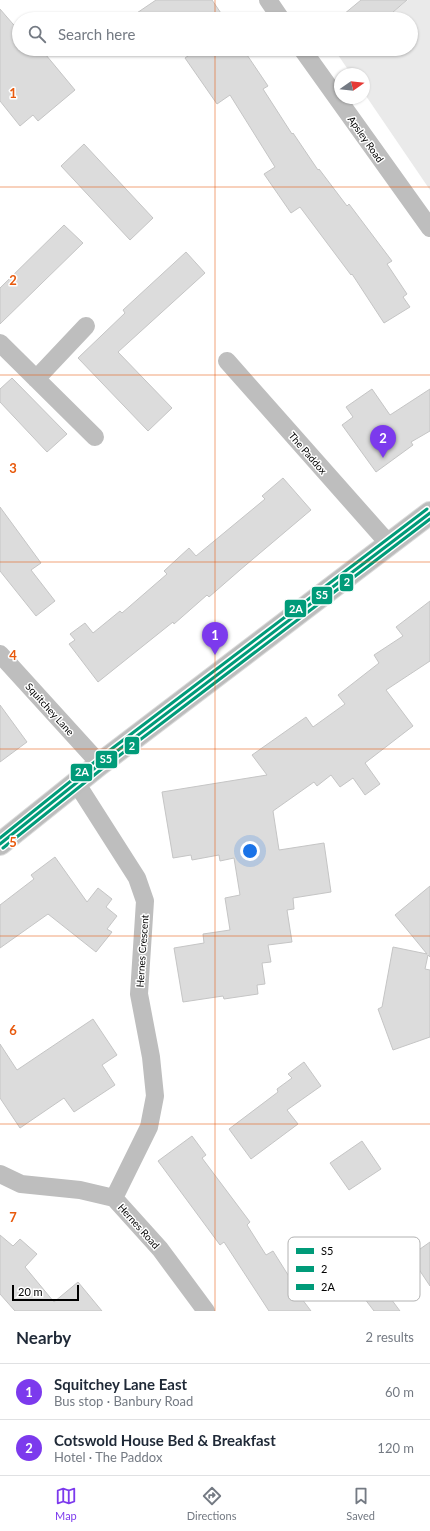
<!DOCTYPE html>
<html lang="en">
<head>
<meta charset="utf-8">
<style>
  body { margin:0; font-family:Lato,sans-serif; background:#f6f6f7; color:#1f2937 }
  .compass { position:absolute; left:334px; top:68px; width:36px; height:36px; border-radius:50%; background:#fff; box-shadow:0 1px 3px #0004; rotate:76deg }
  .scale { position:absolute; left:12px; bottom:10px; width:67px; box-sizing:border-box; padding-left:4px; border:2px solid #000; border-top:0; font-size:11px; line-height:14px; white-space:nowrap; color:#000; -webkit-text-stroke:3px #fff; paint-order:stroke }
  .you { position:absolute; left:250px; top:851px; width:14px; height:14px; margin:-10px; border:3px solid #fff; border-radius:50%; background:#1a73e8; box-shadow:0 0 0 6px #1a73e833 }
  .badge { display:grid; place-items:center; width:26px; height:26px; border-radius:50%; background:#7c3aed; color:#fff; font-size:13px; font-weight:700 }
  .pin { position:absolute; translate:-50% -33px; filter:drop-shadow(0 1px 2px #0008) }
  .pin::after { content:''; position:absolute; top:21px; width:14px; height:12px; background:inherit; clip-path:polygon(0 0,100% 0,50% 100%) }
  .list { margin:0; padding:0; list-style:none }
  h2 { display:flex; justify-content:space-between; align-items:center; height:52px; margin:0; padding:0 16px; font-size:17px }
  h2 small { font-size:13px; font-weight:400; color:#747a83 }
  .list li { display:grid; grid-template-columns:26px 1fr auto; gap:12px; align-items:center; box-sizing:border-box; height:56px; padding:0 16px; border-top:1px solid #e0e1e3 }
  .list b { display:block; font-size:15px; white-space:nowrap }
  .list p { margin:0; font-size:13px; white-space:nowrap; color:#747a83 }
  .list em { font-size:13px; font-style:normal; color:#747a83 }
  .icon { flex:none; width:22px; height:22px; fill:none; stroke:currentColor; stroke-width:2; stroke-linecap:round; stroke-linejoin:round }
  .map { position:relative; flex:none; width:430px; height:1311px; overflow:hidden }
  .search { position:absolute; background:#fff; box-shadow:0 1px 3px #0004; left:12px; right:12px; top:12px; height:44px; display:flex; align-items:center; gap:10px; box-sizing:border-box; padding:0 14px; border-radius:22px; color:#747a83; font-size:15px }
  .sheet { height:164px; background:#fff }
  nav { display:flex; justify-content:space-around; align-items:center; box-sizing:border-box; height:56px; border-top:1px solid #e0e1e3; background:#fff; font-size:11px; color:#747a83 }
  nav a { display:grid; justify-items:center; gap:2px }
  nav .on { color:#7c3aed }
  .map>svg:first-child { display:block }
</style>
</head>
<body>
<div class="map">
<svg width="430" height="1311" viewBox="0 0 430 1311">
  <rect width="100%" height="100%" fill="#fff"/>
  <path fill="#eaeaea" d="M408,0H430V190L364,93V74H351L334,49H411V19H385Z"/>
  <path fill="#dcdcdc" stroke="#c5c5c5" d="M156,0H212L225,19H128Z
    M361,0H407L385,19H338Z
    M0,9L19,31V49H41L75,90L38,121L33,115L20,126L0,101Z
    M198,49H243L268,86L263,89L292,134L293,133L318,170L319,169L347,206L349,204L392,261L387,264L407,294L403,297L410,307L384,323L352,274L351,275L300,207L291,213L264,174L275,167L230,95L217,104L185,58Z
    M84,144L153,218L130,240L61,166Z
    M64,225L83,243L0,324V288Z
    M186,252L205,273L118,352L172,408L148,431L78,358L125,313L123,310Z
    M12,378L67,434L47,452L0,402V389Z
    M372,389L390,415L430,389V431L411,442L413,445L376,472L342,425L353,417L346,407Z
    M283,478L311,510L240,570L209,597L207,595L174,624L173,622L98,682L69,644L75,640L70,634L85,623L93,633L120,611L122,613L167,574L164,571L189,548L196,556L265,499L262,496Z
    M0,507L41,563L31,570L55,601L36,616L0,571Z
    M430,601V661L386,690L413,726L365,763L380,784L365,795L353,778L340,787L331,775L317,786L314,782L273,811L279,850L324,843L331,892L293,898L294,909L287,910L292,942L268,945L271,962L262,963L265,984L257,985L258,994L224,999L223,996L183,1002L174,948L204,943L203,934L230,930L225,898L240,895L234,858L220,861L219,855L192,860L191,855L173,858L162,792L267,775L252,755L306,717L313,727L345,704L338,695L379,663L374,655L403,636L396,627Z
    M0,705L27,742L0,762Z
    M55,857L87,902L98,888L112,899L106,907L117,916L107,929L112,932L96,952L48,914L0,948V905L34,879L31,875Z
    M430,886V957L428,955L425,969L430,970V1037L393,1050L378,1009L382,1007L393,947L427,954L395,915Z
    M93,1019L117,1055L102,1065L115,1085L74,1112L64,1098L20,1128L0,1098V1044L17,1070Z
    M304,1062L321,1086L287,1110L298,1124L251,1159L229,1129L278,1092L277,1089L292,1078L288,1074Z
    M192,1136L206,1155L202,1158L250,1222L247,1225L266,1255L273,1251L295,1286L293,1287L311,1311H269L224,1242L220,1245L158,1161Z
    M362,1141L381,1169L349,1190L330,1163Z
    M0,1235L13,1246L20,1239L37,1254L25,1267L54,1302L78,1282L102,1311H15L0,1294Z
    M430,1242V1286L410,1256Z
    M365,1264L400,1311H374L348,1277Z"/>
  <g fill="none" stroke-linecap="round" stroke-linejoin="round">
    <g stroke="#dbdbdb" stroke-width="24">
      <path id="primary" d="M0,844L100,764L430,513"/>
    </g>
    <path stroke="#bebebe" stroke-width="18" d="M268,0L281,19
      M302,49L430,228
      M0,343L95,437
      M227,361L389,544
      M36,379L86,326
      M0,654L100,764
      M77,784L137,878L145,901L139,994L151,1057L155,1096L149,1127L114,1198
      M0,1174L21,1184L80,1190L114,1198L160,1249L206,1311"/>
    <use href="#primary" stroke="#bdbdbd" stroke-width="22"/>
    <g stroke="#fff" stroke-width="6">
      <path id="bus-1" d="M0,844L100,764L430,513"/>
    </g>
    <g stroke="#fff" stroke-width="6">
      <path id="bus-2" d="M3,848L103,768L430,519"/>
    </g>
    <g stroke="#fff" stroke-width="6">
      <path id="bus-3" d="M0,838L97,760L427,509"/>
    </g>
    <use href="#bus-1" stroke="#009b79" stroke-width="3"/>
    <use href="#bus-2" stroke="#009b79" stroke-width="3"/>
    <use href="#bus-3" stroke="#009b79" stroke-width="3"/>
  </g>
  <path fill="none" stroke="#e8590c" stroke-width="1" stroke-opacity="0.55" d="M215,0V19M215,49V1311M0,187H430M0,375H430M0,562H430M0,749H430M0,936H430M0,1124H430"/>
  <g text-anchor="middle" stroke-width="3" stroke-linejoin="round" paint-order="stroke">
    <g font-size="10" fill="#000" stroke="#fff">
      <text transform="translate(366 139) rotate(55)" y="4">Apsley Road</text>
      <text transform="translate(308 453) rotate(49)" y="4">The Paddox</text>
      <text transform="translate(50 709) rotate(48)" y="4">Squitchey Lane</text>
      <text transform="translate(142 951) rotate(-86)" y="4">Hernes Crescent</text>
      <text transform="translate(139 1226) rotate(48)" y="4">Hernes Road</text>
    </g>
  </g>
  <rect x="288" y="1237" width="132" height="64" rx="6" fill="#fff" stroke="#b2b2b2" stroke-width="1"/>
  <rect x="296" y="1248" width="18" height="6" fill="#009b79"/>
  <rect x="296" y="1266" width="18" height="6" fill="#009b79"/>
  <rect x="296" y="1284" width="18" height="6" fill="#009b79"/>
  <g font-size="11" fill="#000">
    <text x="321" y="1255">S5</text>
    <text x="321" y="1273">2</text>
    <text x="321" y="1291">2A</text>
  </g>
  <g font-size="13" text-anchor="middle" font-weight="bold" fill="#e8590c" stroke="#fff" stroke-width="3" stroke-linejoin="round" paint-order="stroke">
    <text x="13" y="98">1</text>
    <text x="13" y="285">2</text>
    <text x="13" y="473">3</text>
    <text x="13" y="660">4</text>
    <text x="13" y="847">5</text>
    <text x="13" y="1035">6</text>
    <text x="13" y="1222">7</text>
  </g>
  <g stroke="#fff" stroke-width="1.5">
    <rect x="339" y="573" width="15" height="19" rx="4" fill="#009b79"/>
    <rect x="311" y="586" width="22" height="19" rx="4" fill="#009b79"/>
    <rect x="284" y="599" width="23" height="19" rx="4" fill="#009b79"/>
    <rect x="124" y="736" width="16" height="19" rx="4" fill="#009b79"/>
    <rect x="95" y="750" width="23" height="19" rx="4" fill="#009b79"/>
    <rect x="70" y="763" width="23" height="19" rx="4" fill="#009b79"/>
  </g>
  <g font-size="11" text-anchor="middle" font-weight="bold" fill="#fff">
    <text x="347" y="586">2</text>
    <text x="322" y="599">S5</text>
    <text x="296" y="613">2A</text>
    <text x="132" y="750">2</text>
    <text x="106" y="763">S5</text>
    <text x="82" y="776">2A</text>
  </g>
</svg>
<svg class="compass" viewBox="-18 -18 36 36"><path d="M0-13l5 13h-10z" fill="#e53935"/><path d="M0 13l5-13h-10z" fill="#747a83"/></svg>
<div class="scale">20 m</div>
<div class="you"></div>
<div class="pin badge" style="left:215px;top:655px">1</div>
<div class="pin badge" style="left:383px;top:458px">2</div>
<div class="search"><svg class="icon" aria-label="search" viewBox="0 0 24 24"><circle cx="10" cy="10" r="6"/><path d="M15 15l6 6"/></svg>Search here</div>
</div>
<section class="sheet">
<h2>Nearby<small>2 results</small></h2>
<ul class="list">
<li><span class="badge">1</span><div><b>Squitchey Lane East</b><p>Bus stop · Banbury Road</p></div><em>60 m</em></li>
<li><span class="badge">2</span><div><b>Cotswold House Bed &amp; Breakfast</b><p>Hotel · The Paddox</p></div><em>120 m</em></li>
</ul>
</section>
<nav>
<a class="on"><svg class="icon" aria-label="map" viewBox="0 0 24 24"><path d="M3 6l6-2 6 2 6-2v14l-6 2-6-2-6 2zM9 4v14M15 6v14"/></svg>Map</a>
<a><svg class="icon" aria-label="directions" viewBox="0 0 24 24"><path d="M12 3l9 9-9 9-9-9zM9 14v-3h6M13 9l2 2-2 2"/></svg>Directions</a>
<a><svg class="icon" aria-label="saved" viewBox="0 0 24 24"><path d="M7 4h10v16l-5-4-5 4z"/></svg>Saved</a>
</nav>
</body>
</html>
